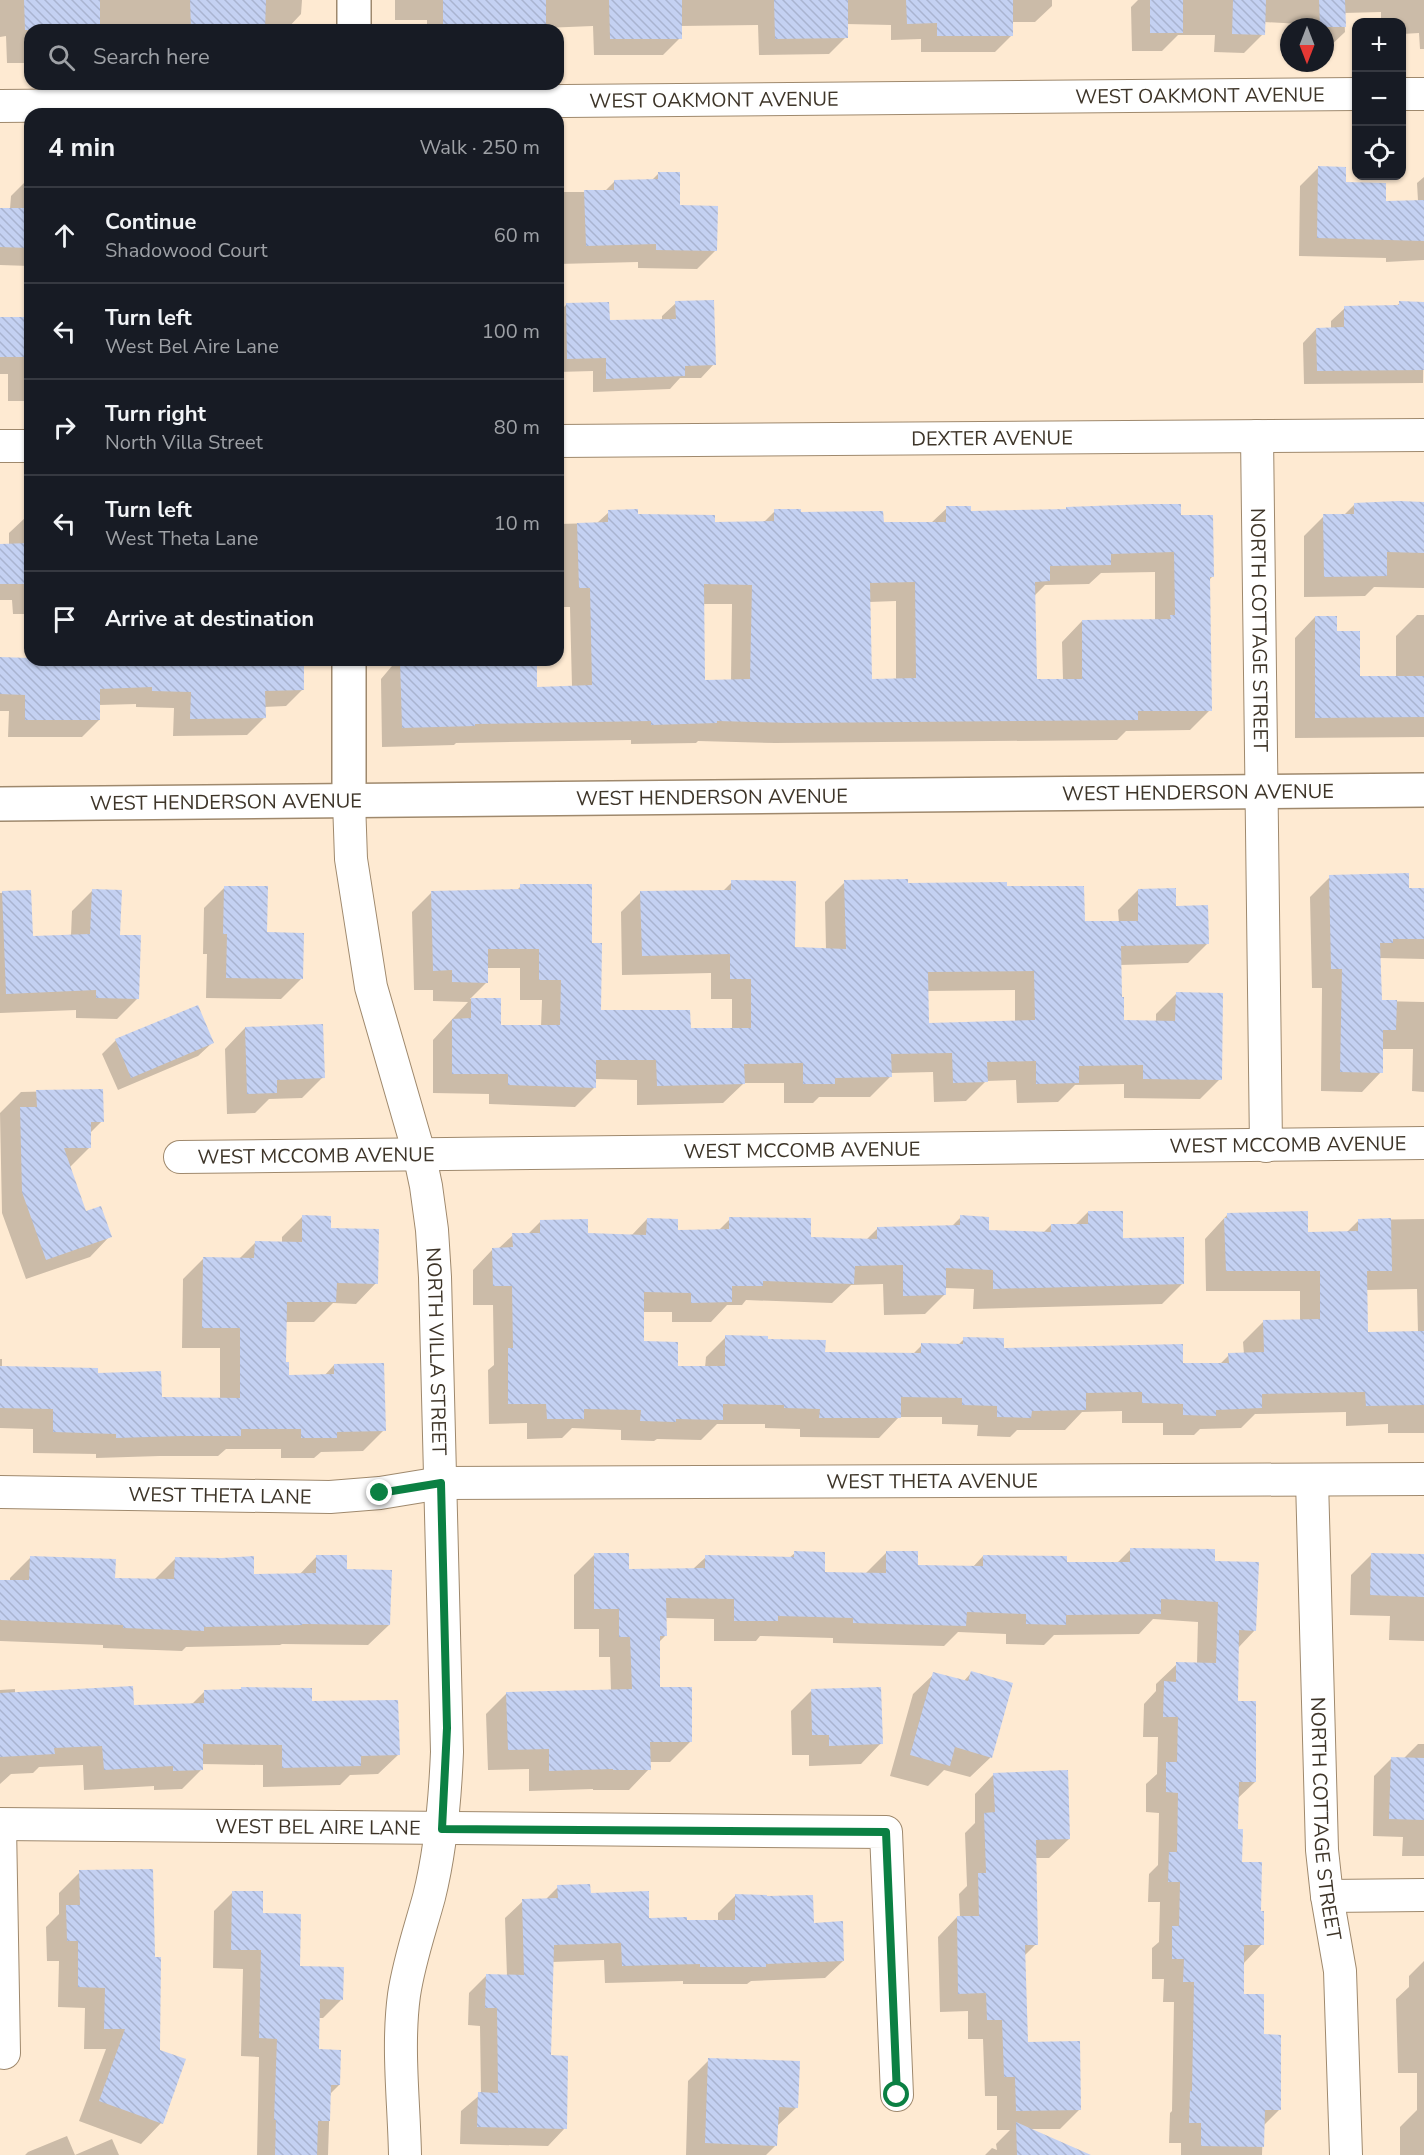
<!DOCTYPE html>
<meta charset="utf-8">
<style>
body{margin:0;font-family:"Nunito Sans",sans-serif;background:#20242c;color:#f1f3f6}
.controls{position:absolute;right:18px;top:18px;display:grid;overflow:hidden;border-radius:12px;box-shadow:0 2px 4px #0004}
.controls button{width:54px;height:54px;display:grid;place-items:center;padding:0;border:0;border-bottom:2px solid #363941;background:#171b24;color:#f1f3f6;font:30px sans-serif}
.compass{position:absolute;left:1280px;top:18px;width:54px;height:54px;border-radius:50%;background:#171b24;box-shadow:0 2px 4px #0004;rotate:180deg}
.stop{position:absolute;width:18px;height:18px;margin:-14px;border:4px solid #0b8043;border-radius:50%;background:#fff}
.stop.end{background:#0b8043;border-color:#fff;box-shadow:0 2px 6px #0008}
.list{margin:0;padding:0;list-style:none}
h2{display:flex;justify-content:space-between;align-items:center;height:78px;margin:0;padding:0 24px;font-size:26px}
h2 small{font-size:20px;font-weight:400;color:#9ea1a6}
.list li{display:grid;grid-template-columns:39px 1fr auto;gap:18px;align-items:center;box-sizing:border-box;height:96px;padding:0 24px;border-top:2px solid #363941}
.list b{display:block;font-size:22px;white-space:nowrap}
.list p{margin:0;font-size:20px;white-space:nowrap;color:#9ea1a6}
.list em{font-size:20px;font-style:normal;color:#9ea1a6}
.icon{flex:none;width:33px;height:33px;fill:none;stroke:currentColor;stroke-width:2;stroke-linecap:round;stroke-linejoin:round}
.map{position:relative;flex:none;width:1424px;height:2155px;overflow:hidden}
.search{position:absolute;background:#171b24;box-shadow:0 2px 4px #0004;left:24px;top:24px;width:540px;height:66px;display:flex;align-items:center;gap:15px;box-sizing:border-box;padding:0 21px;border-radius:18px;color:#9ea1a6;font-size:22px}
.panel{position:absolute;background:#171b24;box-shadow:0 2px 4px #0004;left:24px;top:108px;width:540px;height:558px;border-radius:18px}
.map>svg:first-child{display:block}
.shadow{fill:#0003;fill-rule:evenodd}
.building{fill:url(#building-back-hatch);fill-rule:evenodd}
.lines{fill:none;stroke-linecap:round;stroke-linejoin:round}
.minor-casing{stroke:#9f896d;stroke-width:34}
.tertiary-casing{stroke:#9f896d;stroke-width:36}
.secondary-casing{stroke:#9f896d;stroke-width:36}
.minor{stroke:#fff;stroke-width:32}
.tertiary{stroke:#fff;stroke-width:33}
.secondary{stroke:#fff;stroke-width:33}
.route{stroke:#0b8043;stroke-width:8}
.labels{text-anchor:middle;stroke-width:4.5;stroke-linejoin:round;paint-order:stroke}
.street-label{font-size:20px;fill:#3e3529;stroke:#fffaf4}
</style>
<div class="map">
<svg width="1424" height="2155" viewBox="0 0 1424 2155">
<defs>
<pattern id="building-back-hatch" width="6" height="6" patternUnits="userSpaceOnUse" patternTransform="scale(1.5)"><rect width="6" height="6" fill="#c4d1f2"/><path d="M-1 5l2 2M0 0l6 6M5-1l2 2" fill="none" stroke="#a9b4d0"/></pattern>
</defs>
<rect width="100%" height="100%" fill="#feead2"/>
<path class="shadow" d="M0,0H302L301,14L286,30H30V63H7L6,36L0,37Z
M395,0H1052V6L1035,22H1012V35L995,52H921V39L891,40V25L846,24V37L829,54L759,55L758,25L680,26V38L663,55H594L593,26L544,28L541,30H427V20H395Z
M1138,0H1424V49H1420L1419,33L1402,34V22H1381V12L1344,13L1345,32L1326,50L1325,27H1301V24L1264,22L1263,34L1244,53L1214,52L1215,35H1178L1162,51H1132L1131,7Z
M1318,168L1344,183L1384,202L1418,201L1417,183L1424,177V260L1386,262V258L1299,256L1300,186Z
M659,173L678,206L715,251L697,269L638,268V262L558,264V192H604L614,182L651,181Z
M29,178L30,266L0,265V209H10L11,196Z
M676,303L714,364L701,378H680L670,389L593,392V371L558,372V313L567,304L608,322L662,320V316Z
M1400,303L1424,304L1423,383L1304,384L1303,343L1316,329H1331V321L1345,308L1396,306Z
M0,319H30V401H8V374H0Z
M1355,504H1424V588L1374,587L1365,596L1304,597V536L1324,516L1344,515Z
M947,508L970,512L1180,517L1212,577L1208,581L1210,710L1190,730L1126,731L1117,740L775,743L698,741L696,743L631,744V740L456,743L454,745L382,747L381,679L397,660H535V688L572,687L570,607H558V524L597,523L609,512L714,523H763L775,511L882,524L931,523ZM1155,572V621H1082L1062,642L1063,680H1036L1034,596L1045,585L1089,584L1101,573ZM896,601V680H870L869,602ZM702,604H732L731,681H704Z
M26,517H30V614H13L12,600H0V545H9V533Z
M1417,615H1424V737L1295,738V638L1315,617L1336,633L1358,677H1396V636Z
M0,658L302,660L303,689L286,706L264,707V718L247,735L173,736L174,708L136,707V704L99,705V720L82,737H8L9,711H0Z
M1330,877L1407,889H1424V959L1379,958L1380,1001L1424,1002V1092L1412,1091L1413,1049H1382L1381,1072L1362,1092L1321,1091L1322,988H1312L1310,897Z
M732,882L793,949L826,950L825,902L845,882L1006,888L1083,923H1119L1118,910L1138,890L1175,907L1208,943L1188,963L1120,965L1123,1022H1156V1014L1176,994L1220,1079L1200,1099L1124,1098V1084L1075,1085L1058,1102L1017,1103L1016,1080L986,1081L966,1101L934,1102L933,1072L890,1073V1077L870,1097H819L813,1103H784V1083H744L723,1103L637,1105V1080L595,1079V1087L575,1107L489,1104V1094L433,1093V1040L468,1002L433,1001V990H414L412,912L432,892L516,891L521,886L590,944L600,1011L689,1030L732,1029V999H711V973L622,975L621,912L641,892L723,891ZM486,968H520V1000H542L541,1027H499V1000L470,999L487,982ZM1015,990V1022L928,1025L927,991Z
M225,887L266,934L301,979L281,999L206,998L207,954H203L204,908Z
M29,891L31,938L71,936L72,911L92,891L119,936L138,998L117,1019L76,1018V1010L0,1013V893Z
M245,1028L323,1077L302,1098L269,1099L255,1113L227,1114L225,1049Z
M116,1040L212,1043L198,1056L118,1090L102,1054Z
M101,1090L102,1121L89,1134L90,1147L69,1168L85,1213L110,1236L90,1257L26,1279L2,1213L0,1113L21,1092Z
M1088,1212L1121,1239L1182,1284L1162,1304L973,1309L974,1289L945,1288V1294L925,1314L884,1315L883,1284L851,1285L832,1303L746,1300L742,1305H727L711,1322H672V1312H643V1342L676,1368H705L706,1357L726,1337L767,1340L824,1353L913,1354L922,1345L957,1346L964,1339L1002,1349L1181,1364L1219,1365L1229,1355L1244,1354L1243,1342L1263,1322L1300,1321V1291H1206L1205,1239L1228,1214L1307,1233H1346L1359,1220L1424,1219V1433H1388V1424L1346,1426V1412L1255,1414L1241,1428L1200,1429L1194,1435H1163V1423H1122V1411L1082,1412L1065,1430H1017L1010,1437L977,1436L978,1425L942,1424V1417H899L879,1438L800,1437V1429L765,1428V1424H717L701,1440L657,1439L654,1441L621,1440V1430L572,1428L562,1438L527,1439V1423L489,1424L488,1370L494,1365L493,1305H473V1270L493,1249H498L513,1235L528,1234L540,1222L587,1235L631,1236L647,1219L677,1232L718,1231L730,1219L809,1238L866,1240L878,1228L951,1227L961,1217L987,1231L1043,1233L1051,1225H1075ZM1417,1289L1418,1333L1366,1334V1290Z
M303,1216L329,1229L376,1283L356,1304L333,1303L314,1322H285V1363L287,1376H324L334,1365L384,1430L363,1451L321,1452L314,1458H281V1449H226L218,1456H160L96,1458V1454L33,1453V1429L0,1428V1359H2V1368L97,1375L160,1398L220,1399V1348H182L183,1279L203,1259L238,1260L255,1243H282V1237Z
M1131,1549L1214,1562L1255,1630L1238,1648L1236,1702L1255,1782L1237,1799V1831L1240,1863L1259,1912L1262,1944L1243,1964L1242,1995L1262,2036L1279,2110L1263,2126L1262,2155H1181V2143H1169L1170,2113L1172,2111L1174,2002H1163L1164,1979H1152V1948L1159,1942L1160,1902H1148L1149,1874L1158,1865L1159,1813L1146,1812V1784L1157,1774L1158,1737H1143L1144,1704L1156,1691V1684L1177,1664H1197L1198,1622L1153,1619L1139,1634L1054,1635L1044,1645L1006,1644V1634L958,1632L944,1646L833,1643V1638L760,1636L756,1641H714V1619L665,1618V1636L658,1643V1689L691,1741L670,1762H649V1769L629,1790H593V1789L529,1791V1769L488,1770L486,1714L506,1694L611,1691L610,1657H599V1629H574V1575L594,1555L628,1570L693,1569L706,1557L789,1558L795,1553L823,1573H866L887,1552L917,1567L972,1568L983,1556L1066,1563H1117Z
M1372,1554L1424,1556V1641L1389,1640L1390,1616L1350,1615L1351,1575Z
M317,1556L345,1570L389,1625L368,1645L282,1644L280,1645L186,1647L182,1651L103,1648V1645L0,1641V1581H10V1578L31,1557L113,1579H155L176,1558L253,1575H299Z
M971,1673L991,1757L970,1777L944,1770L928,1786L890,1776L913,1694L934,1674L963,1682Z
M242,1688L310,1703L398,1755L378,1774L350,1775L340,1785L263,1787V1765L202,1764V1769L182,1789L154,1790V1786L84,1790L83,1765L39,1767L33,1773L11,1774L0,1784V1690L15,1689V1693L132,1706L191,1705L205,1691H239Z
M811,1691L881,1743L861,1764L809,1766V1755H792L791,1711Z
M1418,1744H1424V1856H1402L1403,1837L1373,1836L1374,1776L1392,1758L1403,1759Z
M994,1774L1069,1839L1049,1858H1035L1036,1944L1024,1956L1026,2044L1080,2109L1060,2129H1030L1086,2155H985L992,2148L997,2150L996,2144L1010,2130H997V2096H985L983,2039H968V2011L940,2012L938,1937L957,1917H960L959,1894L967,1886L965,1833L975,1823V1794Z
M80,1872L154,1958L161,2123L141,2144L79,2121L106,2049H84L85,2008L58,2007L59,1961H47L46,1927L59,1914V1893Z
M558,1887L589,1895L648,1920L718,1921V1913L735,1896L812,1924L843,1961L825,1978L751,1981L747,1984H683V1981L605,1983L604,1960L552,1962L549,2057L565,2128L548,2146L460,2144L461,2111L481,2094L480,2026L468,2025L469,1993L487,1975L507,1976L505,1918L523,1901L545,1900Z
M233,1892L262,1915L299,1968L342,1999L323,2018H318V2050L339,2085L330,2094L328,2155H257L259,2057L241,2056L243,1969L213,1968L214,1911Z
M1424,1961V2155H1400V2127L1417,2110V2073H1398L1396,1999L1409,1987V1976Z
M709,2060L797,2107L776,2127V2145L766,2155H686L688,2081Z
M67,2136L75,2155L112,2139L119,2155H25L28,2152Z"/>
<path class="building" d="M24,0H100V30H25Z
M190,0H266L265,30H191Z
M443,0H546V28H516V30H443Z
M609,0H682V39H610Z
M774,0H848V38L775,39Z
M906,0H1013V36H937V23L907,24Z
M1150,0H1183V33H1150Z
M1233,0H1266L1265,35L1232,34Z
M1319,0H1345L1346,27H1320Z
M1318,166L1346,167V182L1386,183V201L1424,200V241L1317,238Z
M658,172H680V205L718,206L717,251L656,250V244L586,246L584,190H614V180L658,179Z
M0,208H30V248L0,247Z
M714,300L716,365L685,366V376L606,379V358L567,359L566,303L609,302L610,320L676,319L675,301Z
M1399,301L1424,302V370L1317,371L1316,328L1344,327V306L1399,305Z
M0,317H30V357H0Z
M1399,501L1424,502V553L1387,552V576L1324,577L1323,514H1354V503Z
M1150,504H1181V515H1213L1214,577H1210L1212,711H1138V720L796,723L717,721V723L651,725V721L475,724V726L402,728L400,660H537V687L592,685L590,588H579L577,523L608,522V510L638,509V514L715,515V522L774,521V509H801V512L883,511L884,522H946V506H971V511L1066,509V507ZM1174,552L1175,615H1170L1171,619L1082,620V679H1037L1035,582L1050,581V566L1111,565V554ZM915,582L916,678L872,679L870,583ZM704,584L752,585L750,679L705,680Z
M30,543V584H0V544Z
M1315,616H1337V631H1360V676H1424V717L1315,718Z
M0,657L30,658V660H304V690L265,691L266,718L190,719L191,692L152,691V687L100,689V720H25V695L0,694Z
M1409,873V888H1424V939H1393V943H1380L1382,1000H1397L1396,1030H1383V1073L1340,1072L1342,969H1331L1329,875Z
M908,879V883L1007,882V886H1084L1085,921H1138V889L1176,888V906L1208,905L1209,944L1121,946L1122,997H1124V1020L1175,1021L1176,992L1223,993L1222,1080L1143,1079V1065L1079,1066V1083L1036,1084V1061L987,1062L988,1082L953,1083L952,1053L891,1054L892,1077L835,1078V1084H803V1063L744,1064L745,1084L657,1086L656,1060H596V1088L508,1085V1074H452V1019L471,1018V998H501V1025H560L561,980H539V949H488V983L452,982V970L433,971L431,891L520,889V884H592V943H602L601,1010H690L691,1028H751V979H730V954L642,956L640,891L731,890V880L796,881L795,947L846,949L844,880ZM1034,971L1035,1020L929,1023L928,972Z
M224,886H268L267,932L304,933L303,979L226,978L227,934H223Z
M92,889L122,890L120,935H141L139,999L96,998V990L6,994L2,891L31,890L33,936L90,934Z
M198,1005L214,1043L131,1078L115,1039Z
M323,1024L325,1078L277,1080V1093L247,1094L245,1027Z
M103,1089L104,1122H91V1148H64L86,1211L101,1206L112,1237L46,1260L22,1192L20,1107H37L36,1090Z
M1088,1211H1123V1238L1184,1237V1284L993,1289V1270L946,1268V1295L903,1296V1265L855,1266L854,1284L763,1281V1286H732V1302L691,1303V1293L644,1292V1341L678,1342V1366H725V1335L768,1336V1339L826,1340L825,1352L921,1353V1343L963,1344V1337L1004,1338V1348L1183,1344V1363H1229L1228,1353L1264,1352L1263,1320L1320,1319V1271H1226L1224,1218H1227V1213L1308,1211V1232L1358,1231V1219L1391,1218L1392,1271H1367L1368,1332L1424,1331V1405L1366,1406L1365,1392L1262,1394V1408L1216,1410V1416L1183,1415V1404L1142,1403V1392L1086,1393V1410L1032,1411L1031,1418L997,1417V1406L962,1405V1398L901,1397V1418H819L820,1409L784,1408V1405L723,1404V1420L676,1419V1422L640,1421L641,1410L584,1409V1419H547L546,1404H508V1348H513L512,1286H493L492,1248L513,1247L512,1233H540V1220L588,1219V1233L646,1235L647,1218L678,1219V1230L729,1229V1217L811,1218V1237L877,1239V1227L960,1225V1215L989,1217V1230L1051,1232V1224H1088Z
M302,1215L331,1216V1228L379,1229L378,1284L337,1283L336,1302H287L286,1362H289V1375L334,1374V1364L384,1363L386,1431L337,1432V1438H301V1429H241V1436H181L116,1438V1434L53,1432V1409L0,1408V1366L98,1368V1373L161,1371L162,1397L240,1398V1328H202L203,1257L254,1258L255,1241L302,1242Z
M1130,1548L1215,1549V1561L1259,1562L1256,1631L1239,1630L1238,1701H1256V1782H1239L1238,1829H1243L1242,1862H1262L1261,1911H1264V1945H1244V1994H1264V2034L1281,2035V2110H1265L1264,2147L1201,2146V2123H1189L1190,2091H1192L1194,1982H1183L1184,1959H1172V1926H1179L1180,1882H1168L1169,1852H1177L1178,1793L1166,1792V1762H1177L1178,1717H1163L1164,1681L1176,1682V1662L1216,1663L1218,1602L1161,1599V1614L1066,1615V1625L1026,1624V1614L967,1612L966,1626L853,1623V1618L778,1616V1621H734V1599L666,1598L667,1636H660V1687H692V1742H650L651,1770H613V1769L549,1771V1749L508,1750L506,1692L632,1689L630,1637H619V1609H594V1553H629V1569L705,1568V1555L794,1557V1551L825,1552V1572L886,1573V1551H918V1565L983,1566V1555L1067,1556V1562H1130Z
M1371,1553L1424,1554V1597L1370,1595Z
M316,1555H347V1569L392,1570L390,1625L302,1624V1625L204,1627V1631L123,1628V1625L0,1620V1580H29L30,1556L116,1559L115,1578L174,1579L175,1557L222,1558L254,1556V1574L316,1573Z
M971,1671L1013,1683L992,1758L955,1747L950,1766L910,1755L933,1672L968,1681Z
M133,1686L134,1705L204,1703V1690L241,1689V1687L312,1688V1701L398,1700L400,1755L361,1756V1766L282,1768V1745L203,1744V1770L173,1771V1766L104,1770L102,1746L54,1748L55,1754L0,1757V1693Z
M881,1687L883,1744L829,1746V1735H812L811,1689Z
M1391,1757L1424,1758V1820L1389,1819Z
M1068,1770L1070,1839L1036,1840L1038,1945H1025L1028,2042L1080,2041L1081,2110L1016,2111L1015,2077H1004L1002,2020H987L986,1993L958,1994L957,1916H979L978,1873H986L984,1813L995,1812L993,1773Z
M153,1869L155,1957H161L160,2050L186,2059L163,2124L99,2101L125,2029H104L105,1988L78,1987V1941H67L66,1905H80L79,1870Z
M590,1884L591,1893L649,1891V1918L687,1917V1920H735V1894L767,1895V1896L813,1895L814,1923L843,1921L844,1961L766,1964V1967H700V1964L622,1966L621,1943L554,1945L551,2055L568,2056L567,2129L477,2127L478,2092L498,2093L497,2008H485L486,1974L524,1975L522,1899L558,1898L557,1885Z
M232,1891H263V1913L301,1914L300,1966L344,1967L343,2000L320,1999L319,2049L341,2050L340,2085H331L330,2121H318L317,2155H275L276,2120H274L277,2039L259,2038L261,1950H231Z
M708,2058L800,2061L798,2108L779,2107L777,2146L705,2143Z
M1016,2122L1091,2155H1017Z"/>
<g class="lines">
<g class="minor-casing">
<g id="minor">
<path d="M1402,94H1424"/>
<path id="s1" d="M0,106L1356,94"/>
<path id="s2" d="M1257,436L1266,1146"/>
<path id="s3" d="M558,441L1424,435"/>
<path d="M0,446H30"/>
<path id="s4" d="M349,801L351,859L371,987L419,1153L426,1186L432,1230L435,1277L447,1752C445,1801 441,1849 429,1897C420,1930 409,1961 404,1995C397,2047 404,2102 405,2155"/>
<path id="s5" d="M180,1157L1424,1143"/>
<path id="s6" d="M1312,1480L1322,1850L1327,1896L1340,1971L1346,2155"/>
<path id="s7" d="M0,1492L330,1497L380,1493L441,1483L1424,1479"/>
<path id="s8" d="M0,1824L886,1832L897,2095"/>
<path d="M0,1825L4,2053"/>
<path d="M1327,1896L1424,1895"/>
</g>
</g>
<g class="tertiary-casing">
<path id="tertiary" d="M354,0V30
M354,114V84
M349,801V660"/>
</g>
<g class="secondary-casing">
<g id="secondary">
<path id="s9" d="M0,804L1424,790"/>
</g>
</g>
<use href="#minor" class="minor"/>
<use href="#tertiary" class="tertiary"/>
<use href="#secondary" class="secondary"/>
</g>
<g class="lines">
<path class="route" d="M380,1493L441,1483L447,1728L442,1829L886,1832L897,2095"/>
</g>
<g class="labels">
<g class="street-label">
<text dy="7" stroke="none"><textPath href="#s1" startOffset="1200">WEST OAKMONT AVENUE</textPath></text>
<text dy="7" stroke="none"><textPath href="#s1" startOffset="714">WEST OAKMONT AVENUE</textPath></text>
<text dy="7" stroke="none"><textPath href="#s3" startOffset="434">DEXTER AVENUE</textPath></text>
<text dy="7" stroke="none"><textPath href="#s2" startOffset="194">NORTH COTTAGE STREET</textPath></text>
<text dy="7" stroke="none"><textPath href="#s9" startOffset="1198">WEST HENDERSON AVENUE</textPath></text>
<text dy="7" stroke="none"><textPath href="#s9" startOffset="712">WEST HENDERSON AVENUE</textPath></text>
<text dy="7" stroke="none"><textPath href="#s9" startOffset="226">WEST HENDERSON AVENUE</textPath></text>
<text dy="7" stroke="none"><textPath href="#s5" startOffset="1108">WEST MCCOMB AVENUE</textPath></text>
<text dy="7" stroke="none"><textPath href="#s5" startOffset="622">WEST MCCOMB AVENUE</textPath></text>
<text dy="7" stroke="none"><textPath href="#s5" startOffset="136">WEST MCCOMB AVENUE</textPath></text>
<text dy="7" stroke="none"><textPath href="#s4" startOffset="560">NORTH VILLA STREET</textPath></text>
<text dy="7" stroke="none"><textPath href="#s7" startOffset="933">WEST THETA AVENUE</textPath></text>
<text dy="7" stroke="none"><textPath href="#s7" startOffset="220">WEST THETA LANE</textPath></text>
<text dy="7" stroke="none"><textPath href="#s6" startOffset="339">NORTH COTTAGE STREET</textPath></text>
<text dy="7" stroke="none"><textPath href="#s8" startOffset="318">WEST BEL AIRE LANE</textPath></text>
</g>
</g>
</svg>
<div class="controls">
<button>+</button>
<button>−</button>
<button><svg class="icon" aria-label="locate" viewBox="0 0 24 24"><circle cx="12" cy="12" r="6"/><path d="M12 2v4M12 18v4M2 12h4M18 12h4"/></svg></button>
</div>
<svg class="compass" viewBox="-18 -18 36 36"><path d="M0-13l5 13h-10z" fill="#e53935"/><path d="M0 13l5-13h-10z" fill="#9ea1a6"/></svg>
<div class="stop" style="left:897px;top:2095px"></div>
<div class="stop end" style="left:380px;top:1493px"></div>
<div class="search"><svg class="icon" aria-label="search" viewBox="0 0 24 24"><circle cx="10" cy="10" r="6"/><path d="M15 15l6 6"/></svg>Search here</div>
<section class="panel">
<h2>4 min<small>Walk · 250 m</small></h2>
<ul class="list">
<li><svg class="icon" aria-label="ahead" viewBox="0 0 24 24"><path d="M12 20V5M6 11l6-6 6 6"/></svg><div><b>Continue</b><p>Shadowood Court</p></div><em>60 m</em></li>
<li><svg class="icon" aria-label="left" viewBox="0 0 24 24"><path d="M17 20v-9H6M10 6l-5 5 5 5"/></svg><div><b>Turn left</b><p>West Bel Aire Lane</p></div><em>100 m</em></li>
<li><svg class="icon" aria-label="right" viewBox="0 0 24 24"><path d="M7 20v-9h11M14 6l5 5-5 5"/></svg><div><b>Turn right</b><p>North Villa Street</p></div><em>80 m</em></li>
<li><svg class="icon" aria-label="left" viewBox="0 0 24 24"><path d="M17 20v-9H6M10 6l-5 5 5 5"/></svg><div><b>Turn left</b><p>West Theta Lane</p></div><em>10 m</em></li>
<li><svg class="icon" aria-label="arrive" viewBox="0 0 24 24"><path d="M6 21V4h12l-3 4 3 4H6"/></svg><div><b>Arrive at destination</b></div></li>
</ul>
</section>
</div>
